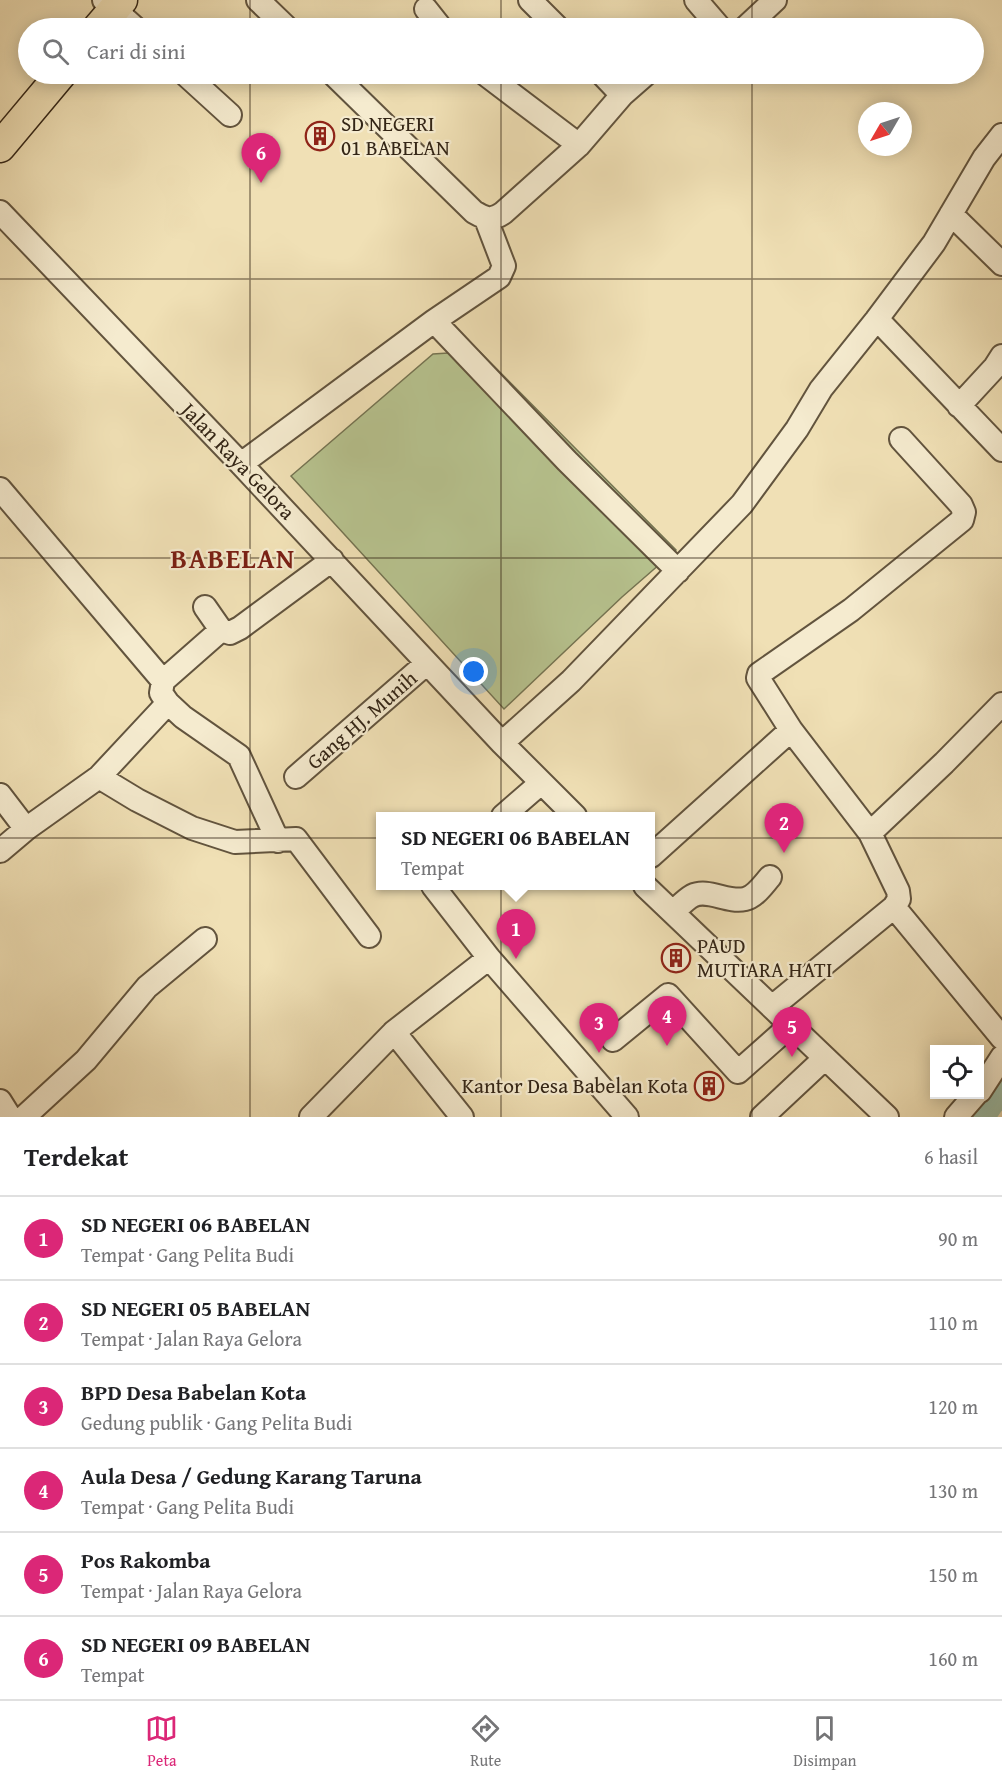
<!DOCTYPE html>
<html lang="id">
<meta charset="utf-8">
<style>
body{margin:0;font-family:"Gentium Book Plus",serif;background:#f2f2f2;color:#202124}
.controls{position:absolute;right:18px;bottom:18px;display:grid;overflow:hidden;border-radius:0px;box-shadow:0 3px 15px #0003}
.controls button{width:54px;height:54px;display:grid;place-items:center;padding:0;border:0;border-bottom:2px solid #e0e0e0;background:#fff;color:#202124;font:30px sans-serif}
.compass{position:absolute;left:858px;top:102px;width:54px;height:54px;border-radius:50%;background:#fff;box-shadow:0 3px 15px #0003;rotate:231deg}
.you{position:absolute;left:474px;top:672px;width:21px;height:21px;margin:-15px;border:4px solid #fff;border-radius:50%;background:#1a73e8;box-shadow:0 0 0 9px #1a73e833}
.badge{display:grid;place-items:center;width:39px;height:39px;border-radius:50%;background:#db2777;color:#fff;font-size:20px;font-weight:700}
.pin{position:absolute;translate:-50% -50px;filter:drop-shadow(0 2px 3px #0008)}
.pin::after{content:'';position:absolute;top:32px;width:21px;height:18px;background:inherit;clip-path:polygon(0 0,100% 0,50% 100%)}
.popup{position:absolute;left:376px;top:812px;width:279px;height:78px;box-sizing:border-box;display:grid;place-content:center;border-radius:0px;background:#fff;filter:drop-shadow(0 2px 4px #0005);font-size:20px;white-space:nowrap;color:#757577}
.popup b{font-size:22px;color:#202124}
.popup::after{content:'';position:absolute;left:50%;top:100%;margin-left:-12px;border:12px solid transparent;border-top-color:#fff}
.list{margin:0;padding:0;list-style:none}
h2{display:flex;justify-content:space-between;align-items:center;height:78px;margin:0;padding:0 24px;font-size:26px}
h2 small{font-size:20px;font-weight:400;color:#757577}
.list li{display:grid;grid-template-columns:39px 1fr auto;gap:18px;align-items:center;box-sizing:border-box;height:84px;padding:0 24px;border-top:2px solid #e0e0e0}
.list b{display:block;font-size:22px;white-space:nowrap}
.list p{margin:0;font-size:20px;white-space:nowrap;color:#757577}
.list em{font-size:20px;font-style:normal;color:#757577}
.icon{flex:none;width:33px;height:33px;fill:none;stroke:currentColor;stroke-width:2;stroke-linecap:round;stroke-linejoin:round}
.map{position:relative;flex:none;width:1002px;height:1117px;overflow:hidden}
.search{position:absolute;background:#fff;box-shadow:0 3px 15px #0003;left:18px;right:18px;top:18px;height:66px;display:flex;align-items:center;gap:15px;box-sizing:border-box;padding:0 21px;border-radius:33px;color:#757577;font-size:22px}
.sheet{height:582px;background:#fff}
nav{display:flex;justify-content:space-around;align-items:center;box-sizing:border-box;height:84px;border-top:2px solid #e0e0e0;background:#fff;font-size:16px;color:#757577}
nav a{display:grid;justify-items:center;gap:3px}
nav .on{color:#db2777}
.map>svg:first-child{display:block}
.green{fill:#b7c38f;stroke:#757452;stroke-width:1.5}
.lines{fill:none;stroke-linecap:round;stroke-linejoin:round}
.river{stroke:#9bbea8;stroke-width:39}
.minor-casing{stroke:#62543e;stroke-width:26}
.major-casing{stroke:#332516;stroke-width:33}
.minor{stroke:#f5ebcf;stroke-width:22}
.major{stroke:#f0e0b5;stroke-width:30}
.grid{fill:none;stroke:#332516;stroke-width:1.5;stroke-opacity:0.55}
.labels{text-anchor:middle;stroke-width:4.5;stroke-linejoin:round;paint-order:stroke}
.poi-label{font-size:21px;fill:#332516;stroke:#f5ebcf;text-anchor:start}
.street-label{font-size:21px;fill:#332516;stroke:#f5ebcf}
.district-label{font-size:27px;font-weight:bold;letter-spacing:1.5px;fill:#7a1f14;stroke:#f5ebcf}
</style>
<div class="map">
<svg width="1002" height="1117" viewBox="0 0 1002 1117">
<rect width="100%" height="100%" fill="#f0e0b5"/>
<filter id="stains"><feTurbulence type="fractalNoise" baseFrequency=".00333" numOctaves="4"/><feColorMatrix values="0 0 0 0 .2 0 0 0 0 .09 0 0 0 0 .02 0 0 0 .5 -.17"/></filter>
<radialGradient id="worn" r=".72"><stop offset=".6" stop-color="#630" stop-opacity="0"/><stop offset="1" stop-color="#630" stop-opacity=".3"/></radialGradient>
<path class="green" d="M479,351L676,550L622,597L504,709L291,476L433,354Z"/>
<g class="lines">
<path class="river" d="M974,1117L1002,1075"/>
<g class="minor-casing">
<path id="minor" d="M104,0L135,28
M258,0L287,28
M530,0L558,28
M696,0L720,28
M426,9L441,28
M745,28L775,0
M185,74L230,115
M333,74L474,212C486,219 491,221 503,213L579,145L622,95L646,74
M485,74L579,145
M602,74L622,95
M0,212L241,464L502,743L575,816
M951,214L1002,264
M877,319L1002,450
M434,321L567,461L678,571
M959,406L995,367L1002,356
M241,464L434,321L499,277L504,266L486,219
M0,489L163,681
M205,607L221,630L230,633L240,628L332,560
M221,630L163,681L161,693L168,703L183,717L239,756L278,841
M502,743L571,681L742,504L797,429L821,389L877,319L934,243L984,158L1002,135
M99,777L168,703
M296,777L427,663
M0,795L26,829
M503,816L541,783
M870,833L791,730L758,678L759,674L851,610L962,520L964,512L961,505L901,439
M0,851L26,829L99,777L137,800L192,828L235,842L296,839L369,936
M651,856L791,730
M433,886L489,958L627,1117
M645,886L887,1117
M894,907L1002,1038
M673,912C679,907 685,900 692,896C708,888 727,903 745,899C755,897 763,885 770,877
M772,1007L894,907L899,899L898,891L870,833L944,763L1002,704
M394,1032L462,1117
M613,1040L668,995L738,1072L791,1025
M980,1091L1002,1057
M0,1101L10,1117
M24,1117L86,1060L147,987L205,939
M311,1117L394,1032L489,958
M762,1117L824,1059
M956,1117L976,1094"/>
</g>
<g class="major-casing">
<path id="major" d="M98,28L122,0
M0,147L61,74"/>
</g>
<use href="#minor" class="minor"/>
<use href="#major" class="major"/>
</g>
<path class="grid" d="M250,0V28M501,0V28M752,0V28M250,74V1117M501,74V1117M752,74V1117M0,279H1002M0,558H1002M0,838H1002"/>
<defs>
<g id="building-ring" transform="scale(1.5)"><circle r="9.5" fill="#f5ebcf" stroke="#8f2418" stroke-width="1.5"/><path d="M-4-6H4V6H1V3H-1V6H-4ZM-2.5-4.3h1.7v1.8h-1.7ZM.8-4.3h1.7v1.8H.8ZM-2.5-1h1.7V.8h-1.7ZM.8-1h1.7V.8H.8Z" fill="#8f2418"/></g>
</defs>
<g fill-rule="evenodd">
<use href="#building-ring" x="320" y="136"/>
<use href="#building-ring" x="676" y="958"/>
<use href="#building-ring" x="709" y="1086"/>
</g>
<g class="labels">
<g class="poi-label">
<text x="341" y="131">SD NEGERI<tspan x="341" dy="24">01 BABELAN</tspan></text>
<text x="697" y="953">PAUD<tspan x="697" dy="24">MUTIARA HATI</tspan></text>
<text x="688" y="1093" text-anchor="end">Kantor Desa Babelan Kota</text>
</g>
<g class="street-label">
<text transform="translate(238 461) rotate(46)" y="7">Jalan Raya Gelora</text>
<text transform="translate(362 720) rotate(-41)" y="7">Gang HJ. Munih</text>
</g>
<g class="district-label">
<text x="233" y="568">BABELAN</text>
</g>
</g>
<rect width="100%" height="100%" filter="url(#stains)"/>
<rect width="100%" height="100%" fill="url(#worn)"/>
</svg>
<div class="controls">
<button><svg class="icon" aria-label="locate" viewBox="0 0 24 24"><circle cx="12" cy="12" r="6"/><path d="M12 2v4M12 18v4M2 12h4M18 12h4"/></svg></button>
</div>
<svg class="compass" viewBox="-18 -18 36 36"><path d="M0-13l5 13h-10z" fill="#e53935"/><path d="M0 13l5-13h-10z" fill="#757577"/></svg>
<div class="you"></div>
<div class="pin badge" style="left:516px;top:959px">1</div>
<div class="popup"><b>SD NEGERI 06 BABELAN</b>Tempat</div>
<div class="pin badge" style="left:784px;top:853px">2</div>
<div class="pin badge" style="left:599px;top:1053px">3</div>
<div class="pin badge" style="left:667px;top:1046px">4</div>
<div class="pin badge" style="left:792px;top:1057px">5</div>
<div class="pin badge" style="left:261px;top:183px">6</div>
<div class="search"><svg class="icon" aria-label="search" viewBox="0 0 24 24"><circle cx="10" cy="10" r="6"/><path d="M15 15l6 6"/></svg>Cari di sini</div>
</div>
<section class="sheet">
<h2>Terdekat<small>6 hasil</small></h2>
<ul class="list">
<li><span class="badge">1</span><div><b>SD NEGERI 06 BABELAN</b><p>Tempat · Gang Pelita Budi</p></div><em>90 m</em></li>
<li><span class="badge">2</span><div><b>SD NEGERI 05 BABELAN</b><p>Tempat · Jalan Raya Gelora</p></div><em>110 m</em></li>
<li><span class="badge">3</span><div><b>BPD Desa Babelan Kota</b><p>Gedung publik · Gang Pelita Budi</p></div><em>120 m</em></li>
<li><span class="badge">4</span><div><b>Aula Desa / Gedung Karang Taruna</b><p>Tempat · Gang Pelita Budi</p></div><em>130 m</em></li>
<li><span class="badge">5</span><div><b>Pos Rakomba</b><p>Tempat · Jalan Raya Gelora</p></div><em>150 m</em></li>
<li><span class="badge">6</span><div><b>SD NEGERI 09 BABELAN</b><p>Tempat</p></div><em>160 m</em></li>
</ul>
</section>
<nav>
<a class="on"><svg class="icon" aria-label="map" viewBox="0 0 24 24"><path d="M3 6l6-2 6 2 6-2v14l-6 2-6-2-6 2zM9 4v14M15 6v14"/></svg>Peta</a>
<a><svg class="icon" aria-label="directions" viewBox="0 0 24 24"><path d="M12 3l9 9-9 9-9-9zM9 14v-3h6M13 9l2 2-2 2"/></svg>Rute</a>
<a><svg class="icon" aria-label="saved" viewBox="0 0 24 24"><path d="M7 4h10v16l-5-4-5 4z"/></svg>Disimpan</a>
</nav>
